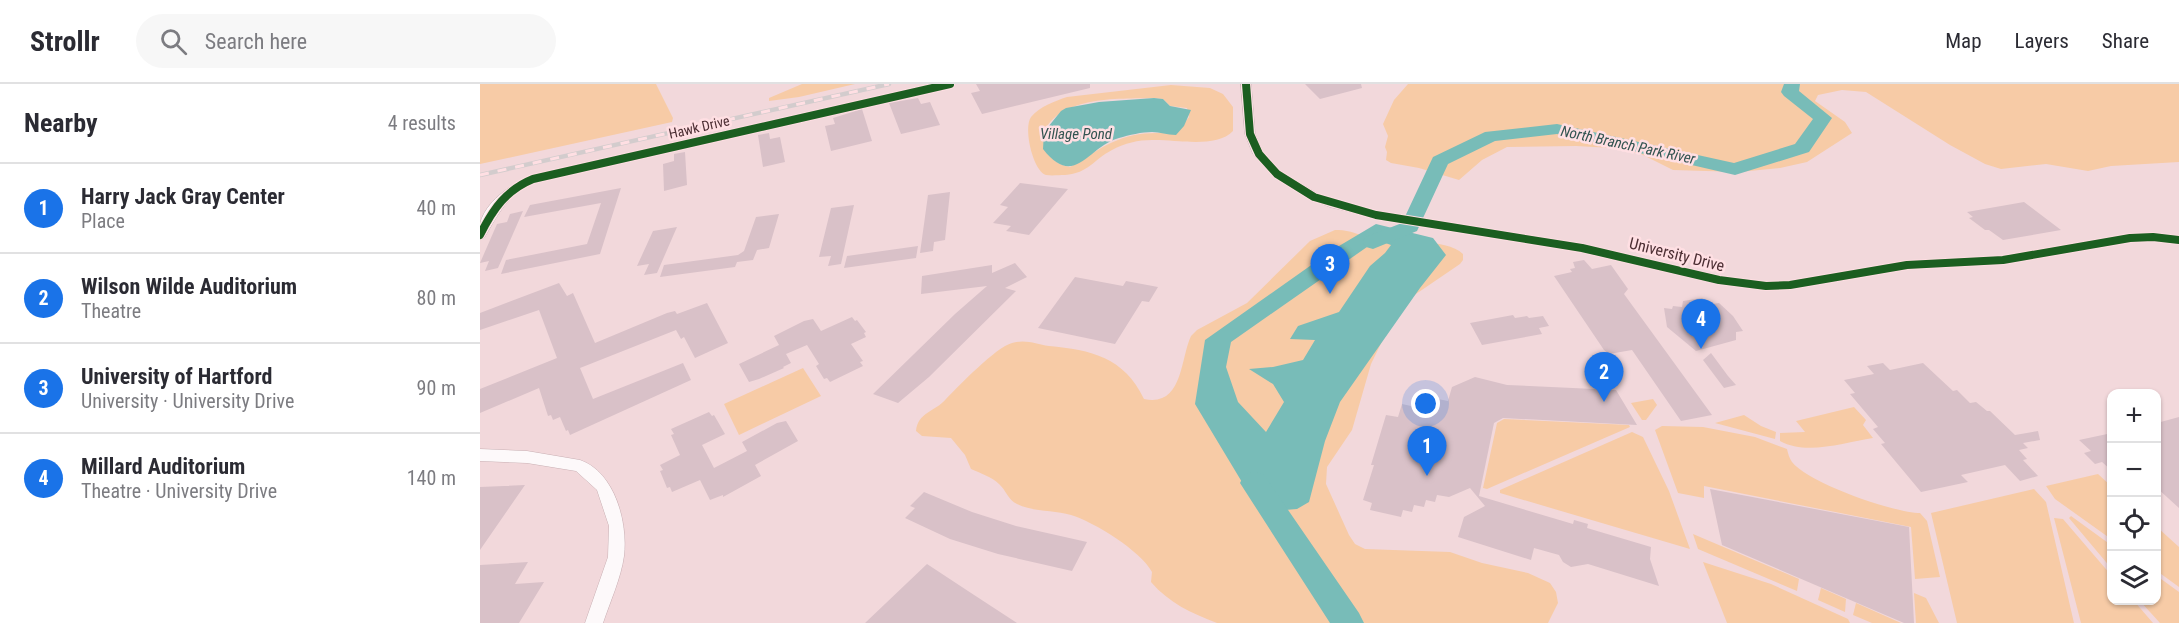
<!DOCTYPE html>
<meta charset="utf-8">
<style>
body{margin:0;font-family:"Roboto Condensed",sans-serif;background:#f7f7f7;color:#2b2b33}
.controls{position:absolute;right:18px;bottom:18px;display:grid;overflow:hidden;border-radius:12px;box-shadow:0 2px 4px #0004}
.controls button{width:54px;height:54px;display:grid;place-items:center;padding:0;border:0;border-bottom:2px solid #e1e1e2;background:#fff;color:#2b2b33;font:30px sans-serif}
.you{position:absolute;left:946px;top:320px;width:21px;height:21px;margin:-15px;border:4px solid #fff;border-radius:50%;background:#1a73e8;box-shadow:0 0 0 9px #1a73e833}
.badge{display:grid;place-items:center;width:39px;height:39px;border-radius:50%;background:#1a73e8;color:#fff;font-size:20px;font-weight:700}
.pin{position:absolute;translate:-50% -50px;filter:drop-shadow(0 2px 3px #0008)}
.pin::after{content:'';position:absolute;top:32px;width:21px;height:18px;background:inherit;clip-path:polygon(0 0,100% 0,50% 100%)}
.list{margin:0;padding:0;list-style:none}
h2{display:flex;justify-content:space-between;align-items:center;height:78px;margin:0;padding:0 24px;font-size:26px}
h2 small{font-size:20px;font-weight:400;color:#7c7c81}
.list li{display:grid;grid-template-columns:39px 1fr auto;gap:18px;align-items:center;box-sizing:border-box;height:90px;padding:0 24px;border-top:2px solid #e1e1e2}
.list b{display:block;font-size:22px;white-space:nowrap}
.list p{margin:0;font-size:20px;white-space:nowrap;color:#7c7c81}
.list em{font-size:20px;font-style:normal;color:#7c7c81}
.icon{flex:none;width:33px;height:33px;fill:none;stroke:currentColor;stroke-width:2;stroke-linecap:round;stroke-linejoin:round}
.map{position:relative;flex:none;width:1699px;height:539px;overflow:hidden}
header{display:flex;align-items:center;gap:36px;box-sizing:border-box;height:84px;padding:0 30px;background:#fff;border-bottom:2px solid #e1e1e2}
header strong{font-size:28px}
nav{display:flex;gap:33px;margin-inline-start:auto;font-size:21px}
.search{width:420px;height:54px;background:#f7f7f7;display:flex;align-items:center;gap:15px;box-sizing:border-box;padding:0 21px;border-radius:33px;color:#7c7c81;font-size:22px}
main{display:flex}
aside{flex:1;background:#fff}
.map>svg:first-child{display:block}
.green{fill:#f7cba6;fill-rule:evenodd}
.water{fill:#78bcb8;fill-rule:evenodd}
.lines{fill:none;stroke-linecap:round;stroke-linejoin:round}
.river{fill:#78bcb8;fill-rule:evenodd}
.building{fill:#d9c1c8}
.minor-casing{stroke:#c9b0b4;stroke-width:1}
.minor{fill:#fdf9fa;fill-rule:evenodd}
.rail-casing{stroke:#d3cccd;stroke-width:4.5}
.rail{stroke:#ffdfe3;stroke-width:3;stroke-dasharray:9;stroke-linecap:butt}
.cycleway-casing{stroke:#ffdfe3;stroke-width:10}
.cycleway{stroke:#1b5e20;stroke-width:8}
.labels{text-anchor:middle;stroke-width:5;stroke-linejoin:round;paint-order:stroke}
.far-street-label{font-size:14px;fill:#4c2e33;stroke:#ffdfe3}
.far-water-label{font-size:15px;font-style:italic;fill:#325350;stroke:#ffdfe3}
.street-label{font-size:16px;fill:#4c2e33;stroke:#ffdfe3}
</style>
<header>
<strong>Strollr</strong>
<div class="search"><svg class="icon" aria-label="search" viewBox="0 0 24 24"><circle cx="10" cy="10" r="6"/><path d="M15 15l6 6"/></svg>Search here</div>
<nav><a>Map</a><a>Layers</a><a>Share</a></nav>
</header>
<main>
<aside>
<h2>Nearby<small>4 results</small></h2>
<ul class="list">
<li><span class="badge">1</span><div><b>Harry Jack Gray Center</b><p>Place</p></div><em>40 m</em></li>
<li><span class="badge">2</span><div><b>Wilson Wilde Auditorium</b><p>Theatre</p></div><em>80 m</em></li>
<li><span class="badge">3</span><div><b>University of Hartford</b><p>University · University Drive</p></div><em>90 m</em></li>
<li><span class="badge">4</span><div><b>Millard Auditorium</b><p>Theatre · University Drive</p></div><em>140 m</em></li>
</ul>
</aside>
<div class="map">
<svg width="1699" height="539" viewBox="0 0 1699 539">
<rect width="100%" height="100%" fill="#f2d8db"/>
<path class="green" d="M0,0H176L193,34L192,38L0,80Z
M322,0H375L319,13L289,17V14Z
M928,0H1699V78L1631,82L1608,87L1566,80L1521,85L1505,80L1470,61L1386,8L1362,6L1338,11L1335,17L1365,38L1372,49L1327,78L1300,84L1259,88L1193,86L1161,70L1132,64L1096,62L1027,63L1002,76L979,96L939,84L911,79L906,76L907,68L905,63L908,52L903,40L914,16Z
M691,1L730,4L743,10L753,23V47C736,65 694,55 672,56C658,56 645,59 632,66C613,76 609,89 585,91C579,91 572,92 566,91C553,87 543,44 551,33C559,23 575,17 587,13ZM674,14L683,15L690,22L707,24L709,33L696,50C647,45 630,58 590,83C572,80 569,70 562,54C574,11 638,15 674,14Z
M855,146C869,145 878,151 891,154C916,160 966,153 983,170V176L980,180L933,212L911,239L891,280L872,346L847,383L846,400L869,451L875,460L885,465L970,468L1002,479L1048,489L1070,499L1076,508L1078,519L1068,539H737C711,529 689,519 671,498L672,488C661,467 614,438 591,431C574,426 553,428 537,420C528,416 526,406 519,400C512,393 500,389 491,385L485,371L471,354L442,352L436,347C438,328 455,328 466,315C479,302 516,263 532,259C546,255 556,260 569,262C611,266 644,273 664,315C703,323 700,276 711,252L717,246L767,219L830,157Z
M323,284L341,312L259,351L244,320Z
M1173,315L1177,321L1166,336H1162L1151,319Z
M1374,323L1386,336L1383,341L1393,354C1365,358 1327,372 1300,357V349L1325,348L1316,337Z
M1264,331L1281,342L1296,348L1295,355L1235,339Z
M1024,335L1149,341L1150,343L1007,405L1003,404L1017,339Z
M1182,342L1223,343L1275,353L1307,365C1308,369 1309,374 1312,378C1328,399 1414,429 1440,429L1447,437L1460,493L1435,495L1431,443L1224,402V414L1198,409L1175,346Z
M1152,348L1163,353L1189,407L1210,465L1020,409V406Z
M1618,390L1631,402V455L1575,415L1566,402Z
M1554,405L1566,418L1594,539H1477L1451,429Z
M1591,432L1631,461V484L1589,434Z
M1574,434L1583,435L1631,491L1632,516L1654,517L1673,539H1601Z
M1677,443L1699,463V503L1677,487Z
M1213,450L1319,495L1317,507L1218,465Z
M1223,478L1291,500L1368,535L1370,539H1247Z
M1677,492L1699,508V539H1680L1660,517L1676,516Z
M1341,504L1366,515L1365,528L1338,516Z
M1434,509L1446,514L1459,539H1436Z
M1376,519L1421,539H1392L1373,531Z"/>
<path class="water" d="M674,14L683,15L690,22L711,26L704,42L696,51C687,51 680,48 672,48C662,48 649,51 639,54C608,62 595,106 563,65L564,48L581,27L586,24L619,18Z
M896,140L953,154L966,171L940,204L860,318L845,357L829,418L817,425L780,428L715,320L725,256L854,165ZM897,156L911,161L905,169L890,182L859,228L818,242L810,255L835,256L823,276L793,283L769,285L793,300L804,318L786,348L758,318L746,283L751,258Z"/>
<g class="lines">
<path class="river" d="M1304,0H1320L1319,7L1352,34L1329,68L1255,91L1077,50L1015,57L968,80L937,147L893,165L886,163L882,158L886,153L922,139L953,73L1005,48L1077,40L1254,79L1315,60L1333,35L1304,12L1301,8Z
M774,388L784,391L879,529L884,539H850L760,399L764,391Z"/>
</g>
<path class="building" d="M496,0H610V4L502,30L491,9L500,7Z
M825,0H881L882,4L840,15Z
M438,14L441,20L450,18L460,41L421,50L409,19Z
M382,25L392,57L351,67L345,42L355,40L353,34Z
M289,49L290,55L300,53L305,78L283,83L278,51Z
M205,68L207,101L184,107L183,80L194,77V70Z
M540,99L588,105L549,151L526,147L531,142L513,139L528,123L520,121Z
M141,104L120,170L21,190L26,176L107,160L121,119L44,133L50,121Z
M470,108L465,156L454,158L453,167L440,169L448,111Z
M1544,118L1581,146L1523,156L1509,146H1505L1489,134L1493,133L1487,128Z
M374,121L361,180L348,182L351,172L339,173L351,124Z
M43,127L18,184L5,187L9,177L0,179L17,140L27,138L30,130Z
M299,130L289,164L277,166L273,176L257,178L255,183L180,193L184,181L258,171L264,167L276,133Z
M197,143L177,189L164,191L169,180L157,182L173,147Z
M438,162L436,174L364,184L367,172Z
M1104,176L1112,185L1131,181L1148,205L1144,210L1232,331L1201,337L1152,266L1129,270L1124,266L1074,192L1092,188L1090,185L1095,184L1093,178Z
M535,179L547,193L525,204L536,207L449,293L418,319L393,310L475,230L507,202L441,210L442,192L512,181V189Z
M595,193L643,202L646,197L678,203L669,218L662,217L635,260L558,244Z
M79,199L87,212L93,209L115,259L187,229L195,227L197,230L227,219L248,259L215,274L204,253L201,255L196,246L100,284L113,315L203,279L211,296L90,351L88,346L86,347L80,333L73,336L71,331L68,332L59,304L0,329V305L77,274L59,226L0,246V229Z
M1222,214L1232,220L1239,219L1253,232L1263,247L1256,248V256L1216,267L1187,243L1184,224L1192,225L1193,222L1202,223L1203,217Z
M1033,231L1035,234L1047,232L1049,234L1063,232L1069,242L1059,244L1062,250L1002,261L990,239Z
M372,233L375,237L377,236L386,248L384,249L386,253L371,260L383,277L380,278L383,282L350,298L347,294L344,295L336,282L339,280L327,261L306,270L311,279L303,283L304,284L279,295L269,298L259,280L299,261L294,252L324,237L333,235L341,247Z
M1231,269L1248,292L1256,301L1244,304L1223,276Z
M1403,279L1410,286L1443,279L1473,307L1477,306L1490,319L1496,318L1507,327H1510L1535,351L1558,347L1560,356L1543,359L1548,364L1539,366L1547,375L1543,376L1558,392L1540,397L1525,381L1481,391L1488,398L1441,408L1401,360L1405,359L1393,345L1398,343L1370,310L1375,309L1364,296L1394,290L1387,282Z
M995,293L1027,301L1136,306L1157,341L1023,334L1014,339L999,412L1093,440L1094,436L1108,440L1107,444L1171,463L1170,475L1179,502L1108,480L1091,483L1083,478L1079,471L1054,464L1051,476L978,453L984,433L1005,422L990,404L969,413L957,411L955,418L946,416L944,423L934,421L932,428L923,426L921,433L890,426L892,419L883,416L894,381H891L906,331L918,333L922,320L931,322L933,316L941,318L943,312L968,317L972,303Z
M229,328L232,332L234,331L245,350L222,361L234,384L267,367L262,358L297,339L306,337L318,357L275,381L281,392L243,413V411L230,416L220,396L192,408L190,403L187,404L180,387L183,386L180,381L200,371L191,351L194,350L191,345Z
M1699,333V424L1677,404V339Z
M1632,349V387L1622,378L1615,380L1604,369L1611,367L1599,356Z
M45,401L0,466V403Z
M1230,405L1429,443L1434,539H1424L1242,461Z
M444,408L492,428L536,442L607,458L592,487L518,470L470,455L425,434L435,424L430,422Z
M48,478L35,500L64,498L39,539H0V481Z
M447,480L488,507L537,539H385Z"/>
<g class="lines">
<g class="minor-casing">
<path id="minor" d="M457,0H475L470,3L56,97C28,109 19,129 4,154L0,155C0,150 0,144 0,140C5,118 30,101 49,93Z
M761,0H771L775,50L783,69L801,88L838,110L858,118L896,127L1102,160L1239,192L1286,198L1310,197L1427,177L1523,172L1650,150L1673,149L1699,152V160L1673,157L1650,158L1523,180L1427,185L1310,205L1286,206L1239,200L1102,168L896,134L850,123L830,115L793,92L773,70L765,50Z
M0,365L47,367L100,376C135,388 148,439 144,472C141,494 130,518 123,539H105L128,473L129,442L117,406L96,387L47,379L0,377Z"/>
</g>
<use href="#minor" class="minor"/>
<g class="rail-casing">
<path id="rail" d="M0,91L409,0"/>
</g>
<use href="#rail" class="rail"/>
<g class="cycleway-casing">
<path id="cycleway" d="M766,0L770,50L779,70L797,90L834,113L896,131L1102,164L1239,196L1286,202L1310,201L1427,181L1523,176L1650,154L1673,153L1699,156
M0,151C13,125 26,106 53,95L470,0"/>
</g>
<use href="#cycleway" class="cycleway"/>
</g>
<g class="labels">
<g class="far-street-label">
<text transform="translate(219 43) rotate(-13)" y="5">Hawk Drive</text>
</g>
<g class="far-water-label">
<text x="596" y="55">Village Pond</text>
<text transform="translate(1148 61) rotate(12)" y="5">North Branch Park River</text>
</g>
<g class="street-label">
<text transform="translate(1197 170) rotate(14)" y="6">University Drive</text>
</g>
</g>
</svg>
<div class="controls">
<button>+</button>
<button>−</button>
<button><svg class="icon" aria-label="locate" viewBox="0 0 24 24"><circle cx="12" cy="12" r="6"/><path d="M12 2v4M12 18v4M2 12h4M18 12h4"/></svg></button>
<button><svg class="icon" aria-label="layers" viewBox="0 0 24 24"><path d="M12 4l9 5-9 5-9-5zM3 14l9 5 9-5"/></svg></button>
</div>
<div class="you"></div>
<div class="pin badge" style="left:947px;top:392px">1</div>
<div class="pin badge" style="left:1124px;top:318px">2</div>
<div class="pin badge" style="left:850px;top:210px">3</div>
<div class="pin badge" style="left:1221px;top:265px">4</div>
</div>
</main>
